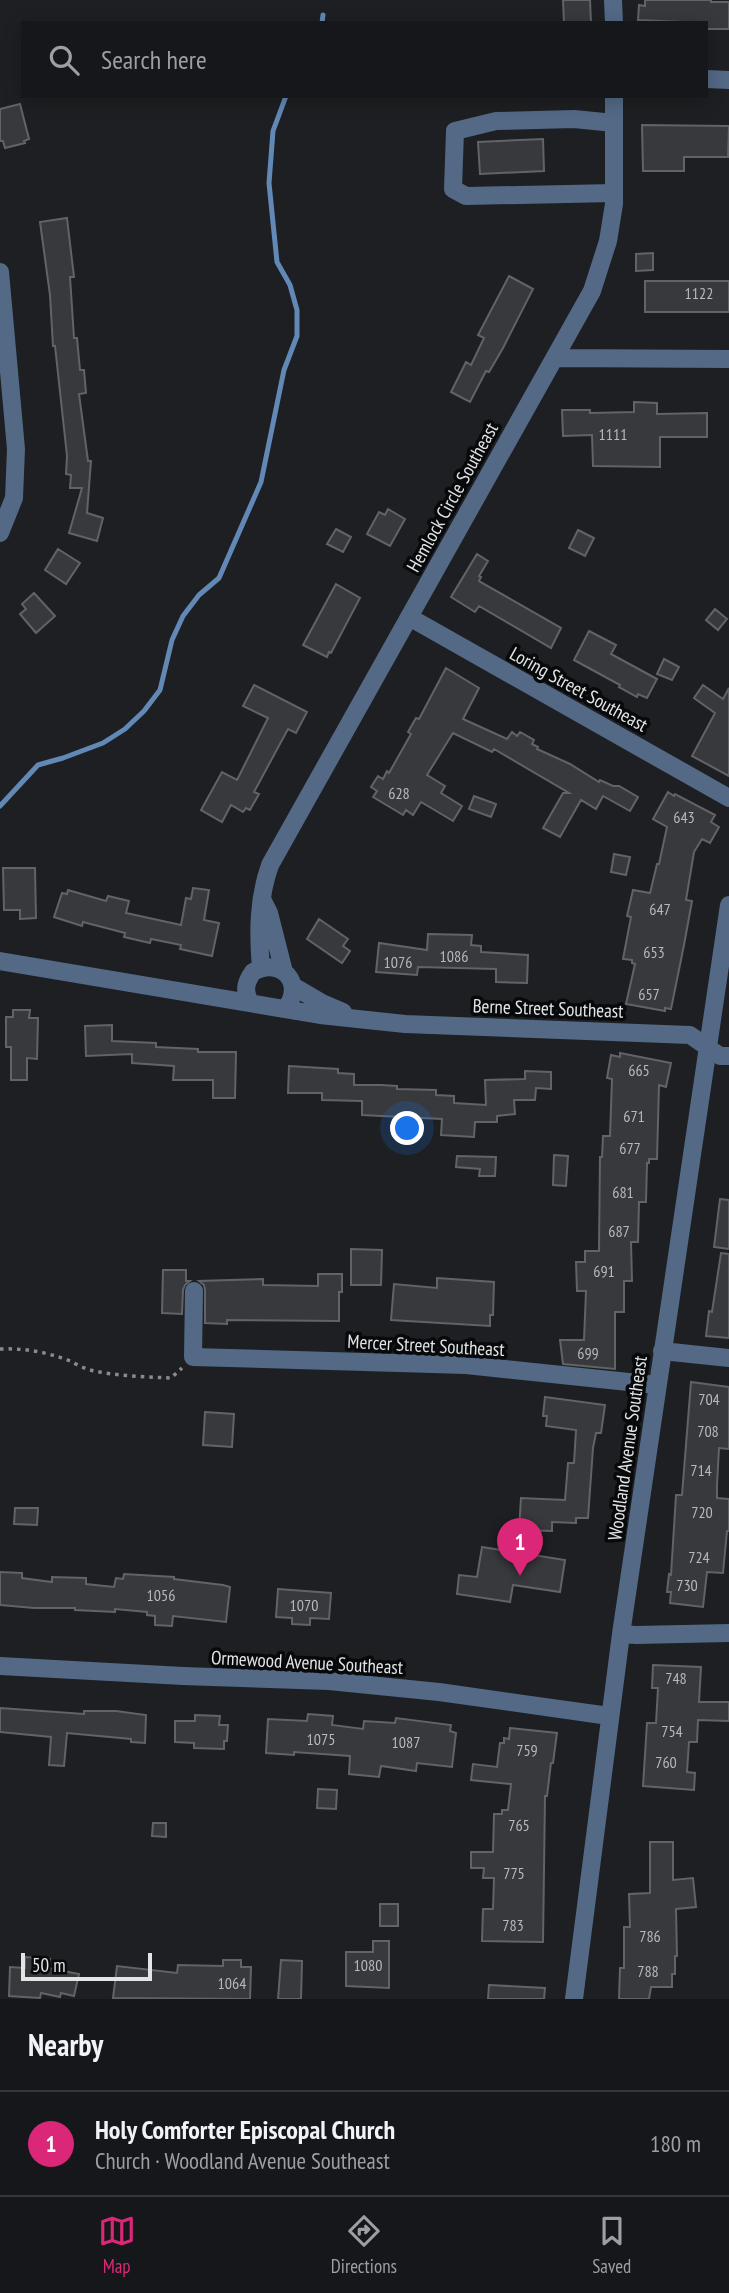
<!DOCTYPE html>
<meta charset="utf-8">
<style>
body{margin:0;font-family:"PT Sans Narrow",sans-serif;background:#1f2023;color:#f1f3f6}
.scale{position:absolute;left:21px;bottom:18px;width:131px;box-sizing:border-box;padding-left:7px;border:4px solid #e2e4e5;border-top:0;font-size:19px;line-height:24px;white-space:nowrap;color:#e2e4e5;-webkit-text-stroke:5px #08090a;paint-order:stroke}
.you{position:absolute;left:408px;top:1129px;width:24px;height:24px;margin:-18px;border:5px solid #fff;border-radius:50%;background:#1a73e8;box-shadow:0 0 0 10px #1a73e833}
.badge{display:grid;place-items:center;width:46px;height:46px;border-radius:50%;background:#db2777;color:#fff;font-size:23px;font-weight:700}
.pin{position:absolute;translate:-50% -58px;filter:drop-shadow(0 2px 4px #0008)}
.pin::after{content:'';position:absolute;top:37px;width:24px;height:21px;background:inherit;clip-path:polygon(0 0,100% 0,50% 100%)}
.list{margin:0;padding:0;list-style:none}
h2{display:flex;justify-content:space-between;align-items:center;height:91px;margin:0;padding:0 28px;font-size:30px}
h2 small{font-size:23px;font-weight:400;color:#9e9fa2}
.list li{display:grid;grid-template-columns:46px 1fr auto;gap:21px;align-items:center;box-sizing:border-box;height:105px;padding:0 28px;border-top:2px solid #353639}
.list b{display:block;font-size:26px;white-space:nowrap}
.list p{margin:0;font-size:23px;white-space:nowrap;color:#9e9fa2}
.list em{font-size:23px;font-style:normal;color:#9e9fa2}
.icon{flex:none;width:38px;height:38px;fill:none;stroke:currentColor;stroke-width:2;stroke-linecap:round;stroke-linejoin:round}
.map{position:relative;flex:none;width:729px;height:1999px;overflow:hidden}
.search{position:absolute;background:#16171a;box-shadow:0 4px 18px #0003;left:21px;right:21px;top:21px;height:77px;display:flex;align-items:center;gap:18px;box-sizing:border-box;padding:0 24px;border-radius:0px;color:#9e9fa2;font-size:26px}
.sheet{height:196px;background:#16171a}
nav{display:flex;justify-content:space-around;align-items:center;box-sizing:border-box;height:98px;border-top:2px solid #353639;background:#16171a;font-size:19px;color:#9e9fa2}
nav a{display:grid;justify-items:center;gap:4px}
nav .on{color:#db2777}
.map>svg:first-child{display:block}
.lines{fill:none;stroke-linecap:round;stroke-linejoin:round}
.stream{stroke:#6288b5;stroke-width:5}
.building{fill:#37393c;stroke:#616366;stroke-width:2}
.path{stroke:#898b8d;stroke-width:3.5;stroke-dasharray:3.5 5;stroke-linecap:butt}
.minor{stroke:#536986;stroke-width:18}
.labels{text-anchor:middle;stroke-width:7;stroke-linejoin:round;paint-order:stroke}
.number-label{font-size:16px;fill:#b7b9bb}
.street-label{font-size:19px;fill:#e2e4e5;stroke:#08090a}
</style>
<div class="map">
<svg width="729" height="1999" viewBox="0 0 729 1999">
<rect width="100%" height="100%" fill="#1d1f22"/>
<g class="lines">
<path class="stream" d="M322,23L323,15
M0,806L38,765L63,758L103,743L125,729L144,711L160,690L172,640L183,616L199,595L219,578L261,482L284,370L297,336V310L290,285L277,262L269,183L273,131L286,96"/>
</g>
<path class="building" d="M563,0H590L591,23H564Z
M645,0H711V2H729V29H706V23L638,20L639,5L645,6Z
M20,104L29,139L24,141L25,143L5,148L3,141H0V109Z
M642,125L729,126L728,157H684V171H643Z
M543,139L544,171L480,174L478,142Z
M67,218L74,277H70L74,338H77L80,370H84L86,393L79,394L88,461H91L87,513L103,518L97,541L69,533L82,488H70L71,475L66,474L67,456L55,346H53L50,295L40,222Z
M653,253V270L636,271V254Z
M509,276L533,289L503,348L489,372L486,371L470,402L451,392L466,362L471,365L484,338L478,335Z
M645,281H729V312H645Z
M634,402L657,403V414L707,413V437H660V467L593,466L592,435L563,436L562,410H590V413L634,412Z
M388,509L405,519L390,546L367,534L379,512L385,515Z
M336,529L351,537L343,552L327,544Z
M578,530L594,538L585,556L569,548Z
M58,549L80,563L66,584L45,570Z
M477,554L488,561L479,576L481,577L479,581L561,628L551,648L479,606L475,612L451,597Z
M336,584L360,598L331,653L329,652L327,657L303,645Z
M34,593L55,616L36,633L20,614L26,609L22,604Z
M715,609L727,619L718,630L706,620Z
M589,631L616,645L611,654L657,679L647,698L638,694L637,697L619,687L620,685L574,660Z
M664,659L679,667L672,680L657,674Z
M446,668L479,688L463,719L507,739L512,732L517,736L520,732L534,740L532,744L538,747L537,749L570,764L599,782L600,780L613,786H619L638,797L630,811L603,796L596,809L581,800L560,837L543,828L563,793H569L494,749L492,752L453,733L427,775L445,786L441,793L462,806L453,821L421,802L413,815L406,810L403,815L373,797L377,791L371,787L378,776L383,779L387,771L389,773L411,734L408,732L416,718L419,719Z
M254,685L307,712L296,733L288,729L254,792L259,794L250,810L246,808L243,812L231,805L222,822L201,810L222,772L237,780L268,718L243,706Z
M703,685L723,699L729,688V776L692,756L715,713L694,698Z
M668,792L674,796L675,794L715,815L711,822L719,827L710,843L702,839L694,852L686,900L692,901L684,945L671,1009L665,1008V1011L626,1004L635,964L632,963V960L623,959L631,917L627,916L633,890L650,893L657,864H659L667,827L653,819Z
M474,796L496,804L491,817L469,809Z
M614,854L630,857L626,875L611,872Z
M3,868H35L36,918L20,919V910H4Z
M193,888L209,890L204,920L219,923L212,956L180,949L181,945L151,939L150,943L124,937L125,933L83,922L82,926L54,917L62,893L67,894L68,890L106,901L108,896L129,901L126,913L181,925L186,898L191,899Z
M319,919L348,939L343,946L350,951L342,963L307,939Z
M428,934L472,935L471,945L481,946V952L528,955L527,983L496,982V969L418,967L417,975L376,972L379,943L427,950Z
M13,1010H30L29,1018H38L37,1059L27,1058V1080H11V1047H6V1017H13Z
M112,1025V1041L156,1043V1047L198,1049V1052H236L235,1098H213V1080H173L174,1066L132,1063V1054L86,1056L85,1026Z
M620,1053L671,1063L666,1087L659,1085L657,1159H649V1163H647L646,1202H639L638,1242H631L632,1281H624V1312H615V1369L563,1364L560,1340H584L586,1291H577L576,1262H585V1251H599L600,1157H602L603,1136H610L612,1079L607,1078L611,1055L620,1057Z
M289,1066L338,1069V1073L354,1074V1085H381L397,1086V1089L436,1090V1095L454,1096V1103L486,1105L485,1080L525,1079V1071L551,1072V1089L536,1088L535,1100H514L515,1114L497,1116V1122H475L474,1137L441,1135L442,1119L362,1115V1101L322,1100V1093H288Z
M554,1155L568,1156L566,1186L553,1185Z
M457,1156L496,1157L495,1176H479L480,1169L456,1167Z
M720,1199L729,1200V1249L714,1247Z
M351,1249L382,1250L381,1285H351Z
M721,1253L729,1254V1338L706,1336L709,1311L712,1312Z
M163,1270H186V1281H190L185,1285L183,1290L182,1314L162,1313Z
M318,1274H342V1292H339V1321L227,1320V1324L205,1323V1290L204,1285L199,1281L263,1279V1285L318,1286Z
M437,1278L494,1282L493,1315H490V1326L391,1320L394,1284L437,1288Z
M691,1382L729,1387V1449L719,1448L717,1485V1498L729,1499V1531H727L723,1573L707,1572L703,1607L670,1603L671,1592H667L669,1574L671,1575L676,1495H682Z
M545,1397L605,1405L601,1433H596L593,1448L588,1518H576V1523L552,1522V1531L519,1530L521,1498L565,1500L568,1463H574L576,1430L546,1426L547,1416H543Z
M205,1412L234,1414L232,1447L203,1445Z
M15,1508H38L37,1525L14,1524Z
M482,1547L565,1560L560,1592L513,1585L510,1602L457,1594L459,1575L477,1577Z
M0,1572L22,1573V1578L52,1582V1577L86,1578V1584L114,1587L116,1578L123,1579L124,1574L174,1577V1579L223,1585L230,1587L226,1622L173,1616L172,1626L155,1625V1616L147,1615V1612L115,1609V1612L75,1610V1608H34L0,1605Z
M278,1589L331,1593L329,1619L310,1618V1625L292,1624V1618L276,1617Z
M653,1665L701,1667L699,1702H729V1721L698,1720L697,1742H689L687,1772L695,1773L694,1790L643,1786L647,1723H656L658,1688H652Z
M0,1708L84,1714V1711H116L146,1715L145,1743L131,1742V1739L67,1733L64,1766L49,1765L51,1737L0,1732Z
M308,1714L333,1716L332,1725L363,1729L364,1721L395,1723L396,1718L451,1725L450,1731L456,1733L452,1767L417,1763L416,1771L381,1766L379,1777L349,1774L350,1756L294,1752V1755L266,1753L268,1719L307,1721Z
M195,1715L220,1716L219,1725H228L227,1741H224V1749L194,1748V1743L175,1742V1721H195Z
M510,1728L557,1733L553,1763H551L547,1796H545L543,1942L482,1941L483,1909H493L494,1878H483L484,1868H471V1852H493L494,1814H502V1810H508L511,1784L471,1780L473,1764L497,1767L500,1743H504V1738L509,1739Z
M318,1789L337,1790L336,1809L317,1808Z
M153,1823H166V1837L152,1836Z
M650,1842H673V1880L693,1878L696,1907L676,1909L677,1956H675V1974H672V1987H651L649,1999H619L620,1968H624V1927H630L629,1894L650,1893Z
M380,1904H398V1926H380Z
M373,1941H389V1988L346,1986V1952H373Z
M25,1957L50,1959L48,1968L79,1974L74,1996L61,1993L60,1997L41,1993L40,1998L9,1996L10,1967L25,1968Z
M223,1960H241V1967H251L250,1999L113,1998L117,1966L177,1973L178,1965L223,1966Z
M281,1960L302,1961L301,1999H278Z
M489,1985L545,1988L544,1999H488Z"/>
<g class="lines">
<path class="path" d="M0,1349C24,1348 47,1352 70,1361C76,1364 83,1368 90,1370C116,1376 145,1377 171,1378L182,1368"/>
<path class="minor" d="M613,0L614,23
M706,79L729,80
M614,193L466,196L453,189L455,131L496,121L574,119L614,123
M0,272L16,449L14,498L0,533
M555,358L729,359
M409,617L729,798
M263,901L269,913L284,972
M0,961L320,1015L405,1024L690,1035L720,1056H729
M261,968C258,932 258,899 270,865L592,291L608,241L614,204V96
M293,986L322,1003L343,1012
M250,1003C244,991 245,983 253,972C281,956 306,984 285,1009
M194,1291L193,1357L466,1365L657,1385
M662,1351L729,1358
M621,1634L636,1635L729,1633
M0,1666L183,1676L329,1681L439,1692L609,1716
M574,1999L621,1634L729,905"/>
</g>
<g class="labels">
<g class="number-label">
<text x="699" y="299">1122</text>
<text x="613" y="440">1111</text>
<text x="399" y="799">628</text>
<text x="684" y="823">643</text>
<text x="660" y="915">647</text>
<text x="654" y="958">653</text>
<text x="454" y="962">1086</text>
<text x="398" y="968">1076</text>
<text x="649" y="1000">657</text>
<text x="639" y="1076">665</text>
<text x="634" y="1122">671</text>
<text x="630" y="1154">677</text>
<text x="623" y="1198">681</text>
<text x="619" y="1237">687</text>
<text x="604" y="1277">691</text>
<text x="588" y="1359">699</text>
<text x="709" y="1405">704</text>
<text x="708" y="1437">708</text>
<text x="701" y="1476">714</text>
<text x="702" y="1518">720</text>
<text x="699" y="1563">724</text>
<text x="687" y="1591">730</text>
<text x="161" y="1601">1056</text>
<text x="304" y="1611">1070</text>
<text x="676" y="1684">748</text>
<text x="672" y="1737">754</text>
<text x="321" y="1745">1075</text>
<text x="406" y="1748">1087</text>
<text x="527" y="1756">759</text>
<text x="666" y="1768">760</text>
<text x="519" y="1831">765</text>
<text x="514" y="1879">775</text>
<text x="513" y="1931">783</text>
<text x="650" y="1942">786</text>
<text x="368" y="1971">1080</text>
<text x="648" y="1977">788</text>
<text x="232" y="1989">1064</text>
</g>
<g class="street-label">
<text transform="translate(452 497) rotate(-61)" y="7">Hemlock Circle Southeast</text>
<text transform="translate(579 689) rotate(29)" y="7">Loring Street Southeast</text>
<text transform="translate(548 1008) rotate(2)" y="7">Berne Street Southeast</text>
<text transform="translate(426 1345) rotate(3)" y="7">Mercer Street Southeast</text>
<text transform="translate(627 1448) rotate(-82)" y="7">Woodland Avenue Southeast</text>
<text transform="translate(307 1662) rotate(3)" y="7">Ormewood Avenue Southeast</text>
</g>
</g>
</svg>
<div class="scale">50 m</div>
<div class="you"></div>
<div class="pin badge" style="left:520px;top:1576px">1</div>
<div class="search"><svg class="icon" aria-label="search" viewBox="0 0 24 24"><circle cx="10" cy="10" r="6"/><path d="M15 15l6 6"/></svg>Search here</div>
</div>
<section class="sheet">
<h2>Nearby<small></small></h2>
<ul class="list">
<li><span class="badge">1</span><div><b>Holy Comforter Episcopal Church</b><p>Church · Woodland Avenue Southeast</p></div><em>180 m</em></li>
</ul>
</section>
<nav>
<a class="on"><svg class="icon" aria-label="map" viewBox="0 0 24 24"><path d="M3 6l6-2 6 2 6-2v14l-6 2-6-2-6 2zM9 4v14M15 6v14"/></svg>Map</a>
<a><svg class="icon" aria-label="directions" viewBox="0 0 24 24"><path d="M12 3l9 9-9 9-9-9zM9 14v-3h6M13 9l2 2-2 2"/></svg>Directions</a>
<a><svg class="icon" aria-label="saved" viewBox="0 0 24 24"><path d="M7 4h10v16l-5-4-5 4z"/></svg>Saved</a>
</nav>
